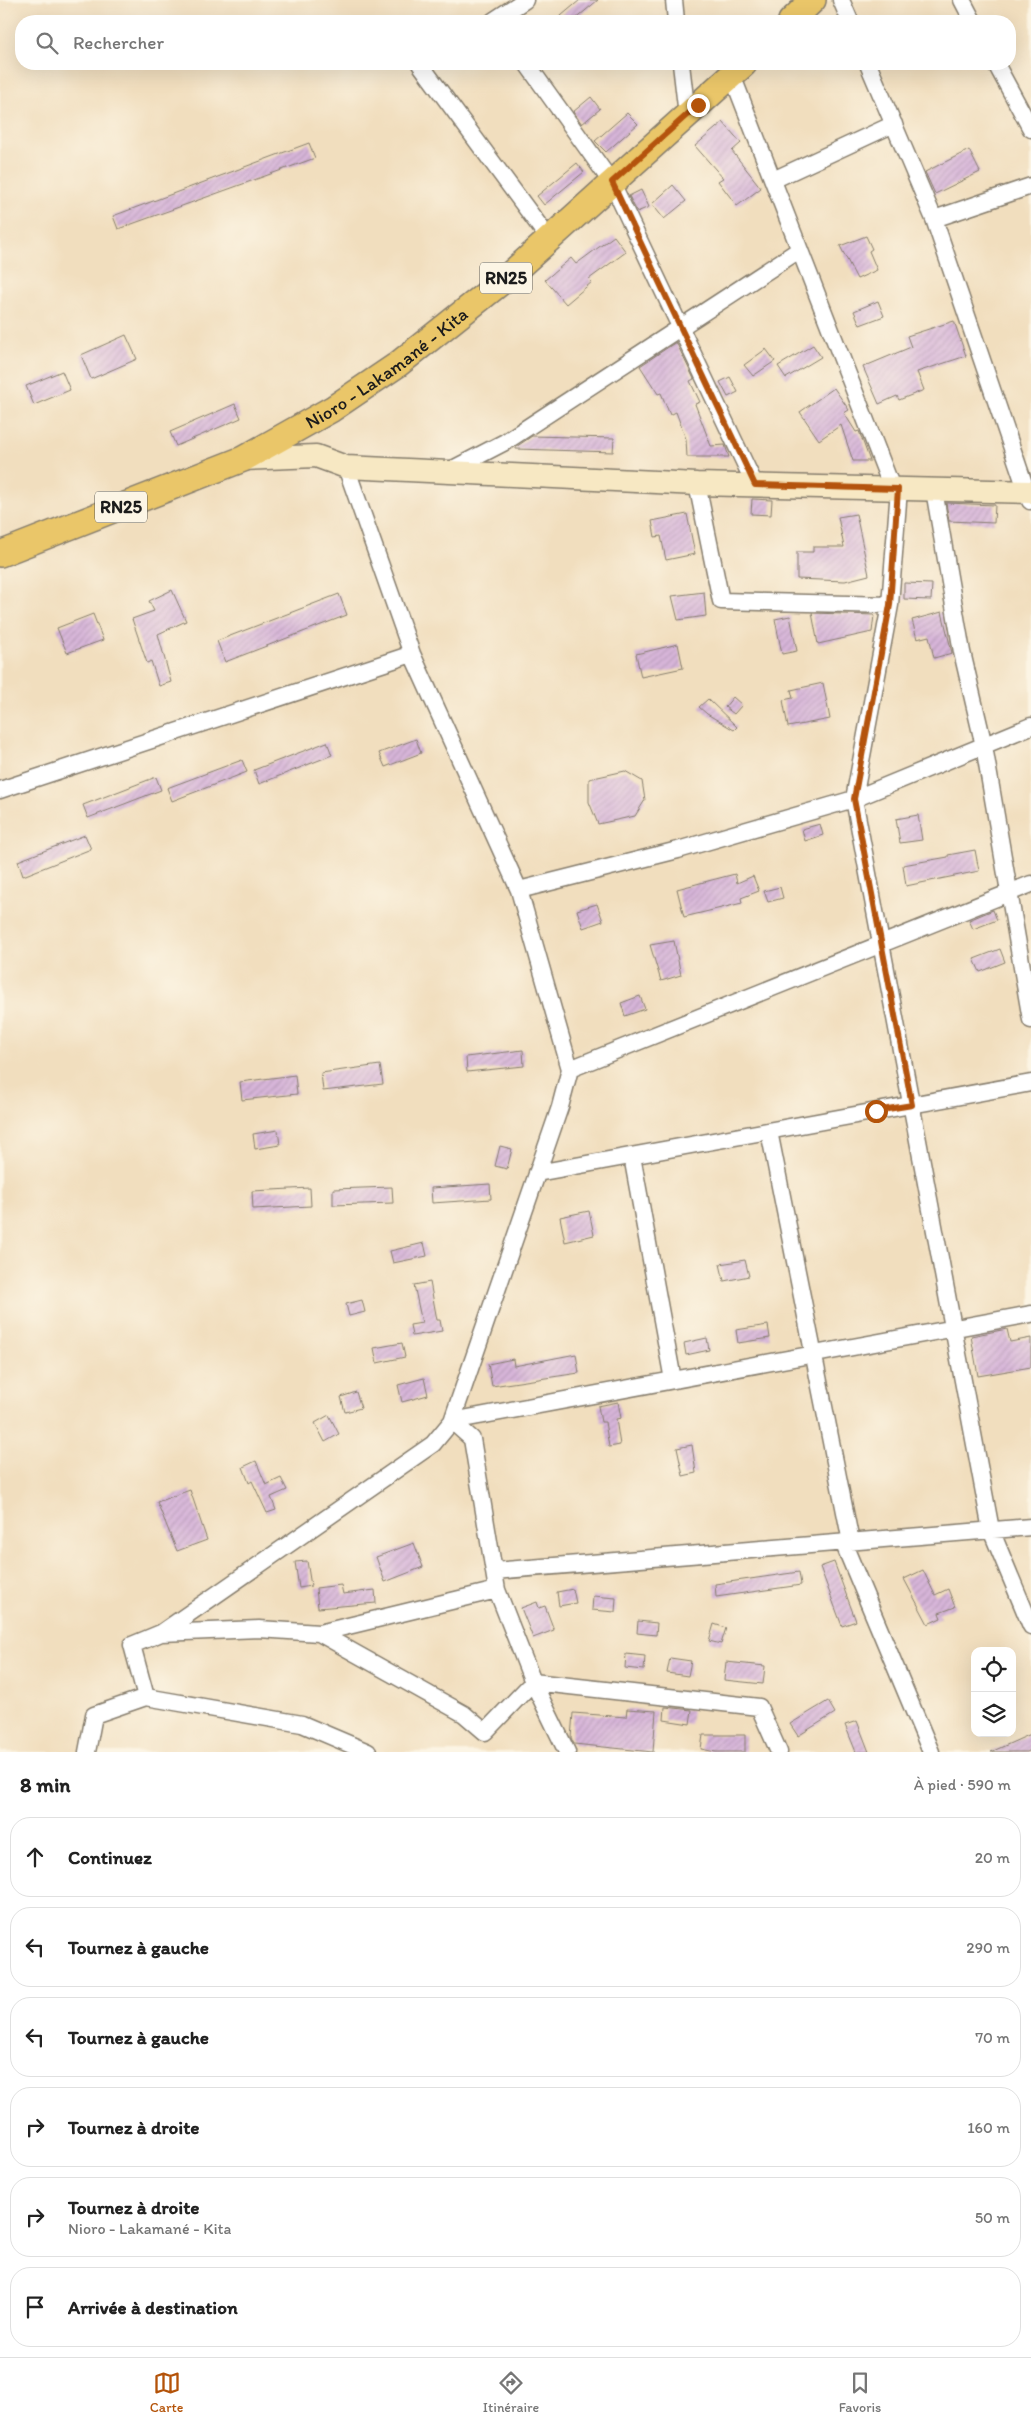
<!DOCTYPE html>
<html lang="fr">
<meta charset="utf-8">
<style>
body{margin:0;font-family:Itim,sans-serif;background:#f2f2f2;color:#222}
.controls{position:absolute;right:15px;bottom:15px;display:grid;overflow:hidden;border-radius:10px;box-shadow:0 5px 20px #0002}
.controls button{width:45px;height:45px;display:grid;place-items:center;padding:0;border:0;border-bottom:1px solid #e0e0e0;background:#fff;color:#222;font:25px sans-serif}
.stop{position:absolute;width:15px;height:15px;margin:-11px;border:4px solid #b45309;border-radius:50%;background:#fff}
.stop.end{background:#b45309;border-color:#fff;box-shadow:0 1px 5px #0008}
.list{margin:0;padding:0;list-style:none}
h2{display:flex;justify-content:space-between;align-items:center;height:65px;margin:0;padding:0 20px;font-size:21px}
h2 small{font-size:16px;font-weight:400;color:#767676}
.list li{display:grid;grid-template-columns:32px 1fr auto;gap:15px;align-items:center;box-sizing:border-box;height:80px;margin:0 10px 10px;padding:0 10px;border:1px solid #e0e0e0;border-radius:20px}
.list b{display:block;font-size:19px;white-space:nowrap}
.list p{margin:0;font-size:16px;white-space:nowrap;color:#767676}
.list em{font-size:16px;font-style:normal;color:#767676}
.icon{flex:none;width:28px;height:28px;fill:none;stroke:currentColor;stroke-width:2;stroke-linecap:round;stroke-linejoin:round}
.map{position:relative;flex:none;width:1031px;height:1752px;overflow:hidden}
.search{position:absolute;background:#fff;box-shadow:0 5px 20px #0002;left:15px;right:15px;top:15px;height:55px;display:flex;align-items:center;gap:12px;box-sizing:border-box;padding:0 18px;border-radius:20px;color:#767676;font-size:19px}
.sheet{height:605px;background:#fff}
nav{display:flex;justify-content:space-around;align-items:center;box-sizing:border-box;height:70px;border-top:1px solid #e0e0e0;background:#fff;font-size:14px;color:#767676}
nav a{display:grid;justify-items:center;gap:2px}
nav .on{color:#b45309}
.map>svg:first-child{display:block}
.building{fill:url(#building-hatch)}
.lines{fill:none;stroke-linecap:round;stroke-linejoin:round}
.minor-casing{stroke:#867d6d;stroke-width:19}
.secondary-casing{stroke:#867d6d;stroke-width:25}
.primary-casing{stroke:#867d6d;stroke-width:28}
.minor{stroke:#fff;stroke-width:16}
.secondary{stroke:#f7e8c3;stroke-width:22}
.primary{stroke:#eac669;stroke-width:25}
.route{stroke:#b45309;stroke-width:6}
.labels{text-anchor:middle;stroke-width:4;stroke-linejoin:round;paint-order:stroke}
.shield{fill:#fcf5e5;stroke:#5f5d58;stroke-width:1}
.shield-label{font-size:18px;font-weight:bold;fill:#1c1c1c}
.street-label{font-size:19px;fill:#1c1c1c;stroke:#fcf5e5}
</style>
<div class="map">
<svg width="1031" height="1752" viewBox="0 0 1031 1752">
<defs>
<pattern id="building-hatch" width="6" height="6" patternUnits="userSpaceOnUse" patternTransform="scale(1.25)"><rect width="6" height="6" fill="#d7b5d9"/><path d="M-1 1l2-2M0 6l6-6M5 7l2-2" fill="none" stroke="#b89bba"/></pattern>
</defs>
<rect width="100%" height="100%" fill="#fcf5e5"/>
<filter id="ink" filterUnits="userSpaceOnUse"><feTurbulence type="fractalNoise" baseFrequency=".02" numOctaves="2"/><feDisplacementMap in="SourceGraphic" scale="10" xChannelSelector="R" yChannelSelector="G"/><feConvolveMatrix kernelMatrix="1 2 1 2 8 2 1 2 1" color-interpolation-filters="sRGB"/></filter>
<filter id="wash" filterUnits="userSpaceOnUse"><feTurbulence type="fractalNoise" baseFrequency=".0096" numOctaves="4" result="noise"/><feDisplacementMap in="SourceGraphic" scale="20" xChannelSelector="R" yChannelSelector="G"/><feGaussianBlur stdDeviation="1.12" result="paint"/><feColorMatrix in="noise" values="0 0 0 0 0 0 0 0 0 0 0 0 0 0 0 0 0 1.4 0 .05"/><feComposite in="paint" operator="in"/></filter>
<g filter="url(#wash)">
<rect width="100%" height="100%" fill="#f1debe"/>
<g id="blocks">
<path class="building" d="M580,0H598L573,21H555Z
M591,97L600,109L582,124L573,112Z
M627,113L638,124L606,152L595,141Z
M723,122L741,143L732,151L761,188L737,206L718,181L723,178L695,146Z
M309,143L315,158L118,229L113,216Z
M969,150L980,172L935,194L925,172Z
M577,163L584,172L544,205L537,196Z
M673,185L686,201L664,219L652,204Z
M641,190L649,207L637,212L629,196Z
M614,236L626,252L589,279L592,282L566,304L545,280L571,258L576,264Z
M866,236L872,249L869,251L877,270L857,279L840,246Z
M878,301L884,316L860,325L854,311Z
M954,321L966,356L917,372L924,390L899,400L897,396L879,404L863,367L911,347L907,336Z
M126,335L137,359L91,379L81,355Z
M676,342L694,379L690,381L700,402L695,404L711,446L725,445L729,457H687L686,439L676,412L670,415L661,393L658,394L640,366Z
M813,345L821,357L786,378L778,366Z
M766,349L775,361L753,376L744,365Z
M62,371L70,390L34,405L26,386Z
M730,377L738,392L728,397L720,382Z
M834,388L849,410L844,413L856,432L859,431L870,461H853L841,425L819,440L800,412Z
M235,404L241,418L176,446L170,432Z
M532,436L614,438L613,452L516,449V447Z
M752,499L772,500L771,515L751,514Z
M946,503L995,505L994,523L949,521Z
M687,514L695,554L666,560L661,536L655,537L652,521Z
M856,514L869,575L845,581L797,579V552H813V547H844L838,517Z
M904,583L932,584L931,600L904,599Z
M172,590L186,621L158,634L171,682L159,686L151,661L147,663L132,619L154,611L149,601Z
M704,592L706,616L678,620L672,596Z
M339,594L347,615L225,662L217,641Z
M942,612L952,653L934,658L929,636L917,639L912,620Z
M812,613L874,615L872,632L818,644Z
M93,614L103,640L67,653L57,628Z
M790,616L797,651L782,654L775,619Z
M678,644L683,668L641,677L636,654Z
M823,683L830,719L788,727L783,700L793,698L791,690Z
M733,697L742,705L734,714L725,707Z
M708,699L737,727L734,730L707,714L699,707Z
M416,739L421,753L385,767L379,753Z
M327,742L332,755L259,784L254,770Z
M242,760L247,772L172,801L167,788Z
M625,771L642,781L645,800L635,816L598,824L589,802V779Z
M156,777L161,790L88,818L83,805Z
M918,815L922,840L900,843L896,819Z
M820,824L823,835L805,841L802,829Z
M85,835L91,849L23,876L18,861Z
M975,850L979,871L906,886L903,865L948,857V855Z
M735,874L737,883L753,876L759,891L741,898L742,903L684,917L677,889Z
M780,887L783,898L768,902L764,891Z
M597,904L603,921L583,928L577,910Z
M993,910L997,920L973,929L969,920Z
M674,941L681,975L661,981L650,945Z
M1000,949L1005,962L980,972L974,959Z
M640,996L645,1009L625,1016L621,1003Z
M523,1050L524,1066L467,1072L466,1057Z
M380,1065L383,1084L323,1091L321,1073Z
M295,1075L297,1094L242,1100L240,1082Z
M278,1130L280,1145L255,1149L253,1134Z
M500,1146L512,1149L507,1169L495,1166Z
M490,1184L491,1199L432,1203L431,1188Z
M392,1187L393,1203L333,1205V1189Z
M310,1188L311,1206L253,1209L252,1191Z
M589,1211L594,1235L565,1242L560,1217Z
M424,1243L427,1256L393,1263L390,1251Z
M745,1260L749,1276L724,1281L720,1264Z
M430,1282L437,1320H440L442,1331L412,1336L410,1325L422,1323L414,1285Z
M362,1300L365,1312L349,1316L346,1304Z
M768,1325L770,1338L738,1343L736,1330Z
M1007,1329L1010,1342L1031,1338V1367L978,1376L971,1336Z
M707,1338L709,1350L686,1355L684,1343Z
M402,1343L405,1357L377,1363L374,1348Z
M576,1354L579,1373L492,1386L488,1364L513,1359L514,1366Z
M424,1378L428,1395L402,1402L398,1385Z
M356,1392L361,1408L345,1412L341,1397Z
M618,1402L621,1418L616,1419L620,1445L609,1447L605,1422H601L598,1406Z
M329,1415L339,1434L325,1442L315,1423Z
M692,1445L696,1473L683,1476L677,1448Z
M256,1461L266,1485L281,1478L287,1490L271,1497L276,1510L267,1513L252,1481L249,1483L243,1467Z
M190,1490L207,1540L177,1551L157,1502Z
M414,1543L423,1567L385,1582L376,1557Z
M307,1561L311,1586L299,1588L295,1562Z
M834,1562L856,1621L842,1626L820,1567Z
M923,1570L935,1595L948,1589L955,1607L939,1613L941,1618L928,1624L904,1579Z
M799,1572L801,1585L716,1597L715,1584Z
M341,1585L343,1594L375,1590L376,1603L318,1608L316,1588Z
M573,1589L576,1603L559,1606L557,1592Z
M593,1596L616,1598L615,1612L592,1610Z
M537,1602L539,1608L545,1606L554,1630L533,1638L521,1608Z
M638,1621L657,1623L656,1635L637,1633Z
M714,1624L726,1628L721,1644L709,1641Z
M626,1654L645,1656L644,1670L625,1668Z
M670,1658L691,1661L688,1676L667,1673Z
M726,1662L765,1666L763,1684L724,1680Z
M828,1701L835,1713L798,1736L790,1724Z
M665,1707L692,1710L690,1724L664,1720Z
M627,1709L656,1711L653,1752L574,1744L571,1738L573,1713L626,1717Z
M857,1721L869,1752H856L845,1725Z
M1031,1734V1750L1027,1752H991Z
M703,1735H745V1752H716L701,1749Z"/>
</g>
</g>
<g filter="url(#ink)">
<use href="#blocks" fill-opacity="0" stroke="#867d6d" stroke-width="1"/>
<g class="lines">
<g class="minor-casing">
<path id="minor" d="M674,0L676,21
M841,0L850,21
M962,0L973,21
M493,21L525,0
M420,64L549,239
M527,64L612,183L755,485
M681,64L687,115
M868,64L934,219L1030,501
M996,64L1031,129
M732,75L892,488
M773,180L894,124
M934,219L1031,186
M346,467L412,654L519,890
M449,471L505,442L799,250
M697,484L721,601L890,605
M899,489L890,605L854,799L991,1530L1031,1626
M934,490L962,652L984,746L1031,1020
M0,790L412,654
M570,1069L1031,884
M769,1131L851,1542
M632,1156L673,1380
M537,1173L1031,1083
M452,1421L1031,1314
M452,1421L472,1439L497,1590L533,1682L567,1752
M843,1542L931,1752
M494,1571L1031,1527
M161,1633L259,1629L319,1633L497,1590
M319,1633L464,1714L485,1732L533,1682
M533,1682L759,1707L779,1752
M146,1697L132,1645L161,1633L433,1444L452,1421L560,1107L570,1069L519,890L678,850L854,799L1031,726
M87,1752L94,1715L146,1697L302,1724L368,1752"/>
</g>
<g class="secondary-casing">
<path id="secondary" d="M243,459L316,456L346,467L697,484L1031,492"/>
</g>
<g class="primary-casing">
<g id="primary">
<path d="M791,21L813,0"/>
<path id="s1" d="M0,554L243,459L332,409L397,365L505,279L744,64"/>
</g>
</g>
<use href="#minor" class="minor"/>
<use href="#secondary" class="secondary"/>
<use href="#primary" class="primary"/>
</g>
</g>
<g class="lines" filter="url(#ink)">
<path class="route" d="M698,105L612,182L755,485L898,489L890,605L854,799L912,1105L876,1111"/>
</g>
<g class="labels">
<g class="shield">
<rect x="480" y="262.5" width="52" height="31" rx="4"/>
<rect x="95" y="491.5" width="52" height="31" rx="4"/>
</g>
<g class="shield-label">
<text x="506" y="284">RN25</text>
<text x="121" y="513">RN25</text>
</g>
<g class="street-label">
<text dy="7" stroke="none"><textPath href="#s1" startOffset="431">Nioro - Lakamané - Kita</textPath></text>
</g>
</g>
</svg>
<div class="controls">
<button><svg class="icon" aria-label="locate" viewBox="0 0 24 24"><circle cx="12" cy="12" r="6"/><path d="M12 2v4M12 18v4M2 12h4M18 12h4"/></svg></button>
<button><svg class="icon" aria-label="layers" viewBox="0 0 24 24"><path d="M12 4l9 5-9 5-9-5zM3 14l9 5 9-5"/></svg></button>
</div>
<div class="stop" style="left:876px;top:1111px"></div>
<div class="stop end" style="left:698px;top:105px"></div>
<div class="search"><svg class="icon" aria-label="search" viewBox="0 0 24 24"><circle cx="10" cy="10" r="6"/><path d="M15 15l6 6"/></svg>Rechercher</div>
</div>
<section class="sheet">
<h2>8 min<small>À pied · 590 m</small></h2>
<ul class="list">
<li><svg class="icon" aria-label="ahead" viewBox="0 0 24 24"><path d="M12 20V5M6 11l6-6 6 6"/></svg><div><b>Continuez</b></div><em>20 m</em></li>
<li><svg class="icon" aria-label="left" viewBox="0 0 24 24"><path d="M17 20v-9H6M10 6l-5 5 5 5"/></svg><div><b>Tournez à gauche</b></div><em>290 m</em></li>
<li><svg class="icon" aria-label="left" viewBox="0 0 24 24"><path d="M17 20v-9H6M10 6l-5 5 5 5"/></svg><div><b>Tournez à gauche</b></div><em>70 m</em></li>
<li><svg class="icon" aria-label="right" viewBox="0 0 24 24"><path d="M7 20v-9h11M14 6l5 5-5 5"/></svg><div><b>Tournez à droite</b></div><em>160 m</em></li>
<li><svg class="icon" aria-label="right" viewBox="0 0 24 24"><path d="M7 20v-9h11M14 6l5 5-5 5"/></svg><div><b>Tournez à droite</b><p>Nioro - Lakamané - Kita</p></div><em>50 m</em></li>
<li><svg class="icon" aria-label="arrive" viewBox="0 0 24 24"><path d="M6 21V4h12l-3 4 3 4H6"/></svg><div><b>Arrivée à destination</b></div></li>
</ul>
</section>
<nav>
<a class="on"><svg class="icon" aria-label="map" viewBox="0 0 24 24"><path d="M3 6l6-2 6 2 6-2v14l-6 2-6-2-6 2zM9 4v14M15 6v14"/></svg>Carte</a>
<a><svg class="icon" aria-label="directions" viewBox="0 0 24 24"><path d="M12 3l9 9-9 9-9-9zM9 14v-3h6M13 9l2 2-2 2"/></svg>Itinéraire</a>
<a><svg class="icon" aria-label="saved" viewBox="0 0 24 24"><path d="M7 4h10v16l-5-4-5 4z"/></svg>Favoris</a>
</nav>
